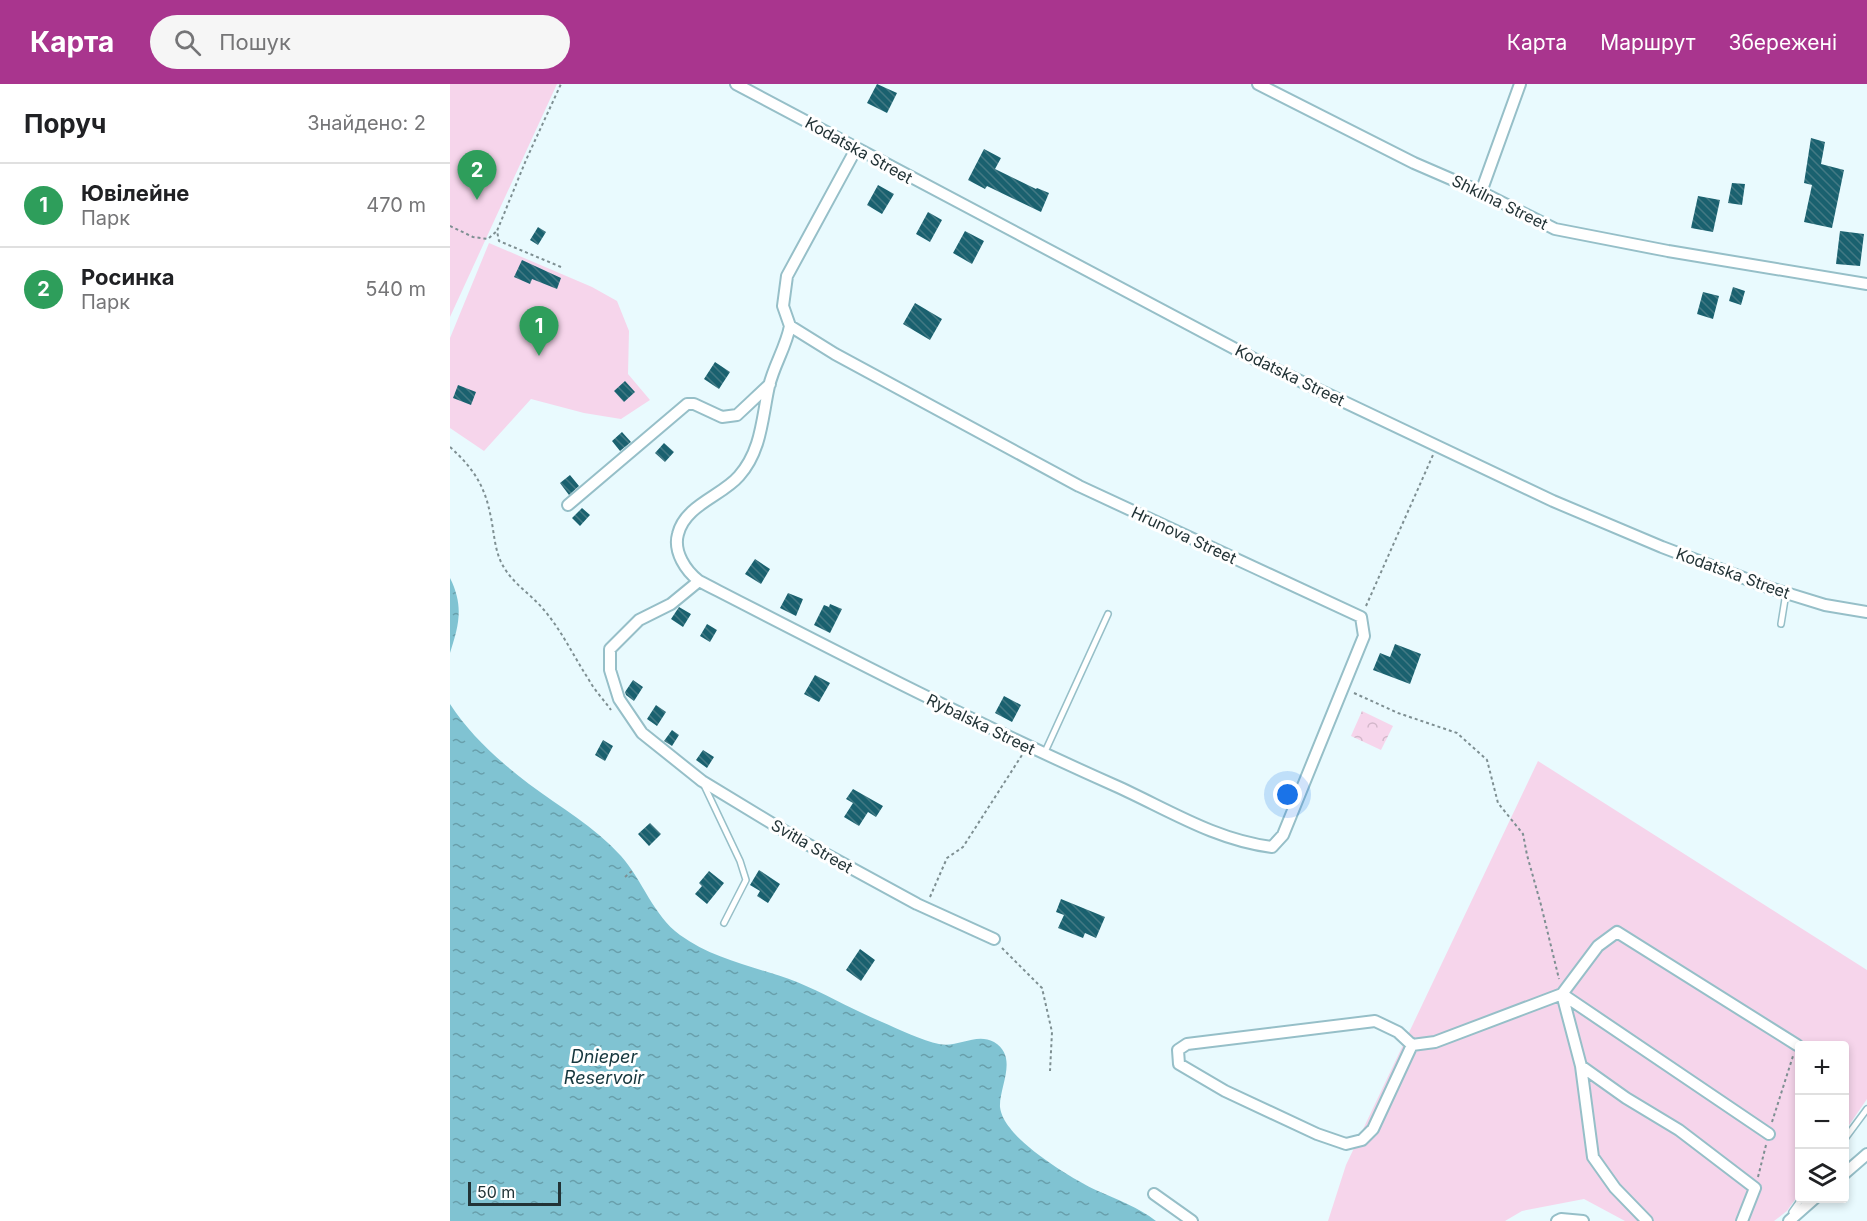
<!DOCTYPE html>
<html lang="uk">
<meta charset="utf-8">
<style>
body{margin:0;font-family:Inter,sans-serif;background:#f6f6f6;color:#202124}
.controls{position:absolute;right:18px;bottom:18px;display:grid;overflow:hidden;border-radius:6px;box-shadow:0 3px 9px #0003}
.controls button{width:54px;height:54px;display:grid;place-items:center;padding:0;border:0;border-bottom:2px solid #e0e0e0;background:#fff;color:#202124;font:30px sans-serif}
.scale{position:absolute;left:18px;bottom:15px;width:93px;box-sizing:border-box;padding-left:6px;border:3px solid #223336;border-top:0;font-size:16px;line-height:21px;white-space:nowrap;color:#223336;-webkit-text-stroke:4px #fff;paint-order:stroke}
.you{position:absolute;left:838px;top:711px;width:21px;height:21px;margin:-15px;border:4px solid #fff;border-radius:50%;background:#1a73e8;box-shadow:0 0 0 9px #1a73e833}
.badge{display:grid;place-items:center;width:39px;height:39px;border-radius:50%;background:#a9358e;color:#fff;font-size:20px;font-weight:700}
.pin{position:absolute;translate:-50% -50px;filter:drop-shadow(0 2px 3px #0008)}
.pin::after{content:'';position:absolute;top:32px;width:21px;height:18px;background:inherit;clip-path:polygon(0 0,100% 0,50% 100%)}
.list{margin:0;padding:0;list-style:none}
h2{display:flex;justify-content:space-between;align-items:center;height:78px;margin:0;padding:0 24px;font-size:26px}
h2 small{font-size:20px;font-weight:400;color:#757577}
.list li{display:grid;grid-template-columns:39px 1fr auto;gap:18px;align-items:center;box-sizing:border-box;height:84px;padding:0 24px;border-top:2px solid #e0e0e0}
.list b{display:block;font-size:22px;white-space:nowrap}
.list p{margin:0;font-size:20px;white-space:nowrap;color:#757577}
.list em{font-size:20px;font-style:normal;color:#757577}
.icon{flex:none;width:33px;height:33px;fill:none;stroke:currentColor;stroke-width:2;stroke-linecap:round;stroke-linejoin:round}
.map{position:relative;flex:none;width:1417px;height:1137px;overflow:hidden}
header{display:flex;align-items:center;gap:36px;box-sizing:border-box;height:84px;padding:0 30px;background:#a9358e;color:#fff}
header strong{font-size:28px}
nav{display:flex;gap:33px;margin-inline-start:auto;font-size:21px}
.search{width:420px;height:54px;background:#f6f6f6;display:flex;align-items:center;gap:15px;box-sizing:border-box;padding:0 21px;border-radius:33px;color:#757577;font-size:22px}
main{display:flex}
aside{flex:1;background:#fff}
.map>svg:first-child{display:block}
.park{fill:url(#park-crowns)}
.garden{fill:#f6d5eb}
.water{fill:url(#water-ripples)}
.building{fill:url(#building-back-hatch)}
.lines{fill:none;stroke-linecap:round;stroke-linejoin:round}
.service-casing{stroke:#96bfc8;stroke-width:8}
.minor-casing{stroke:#96bfc8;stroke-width:14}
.path{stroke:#7e8f92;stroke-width:2;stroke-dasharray:3 3;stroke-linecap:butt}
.service{stroke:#fff;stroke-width:5}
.minor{stroke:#fff;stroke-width:10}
.labels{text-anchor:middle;stroke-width:6;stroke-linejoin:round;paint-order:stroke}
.street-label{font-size:16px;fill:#223336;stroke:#fff}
.water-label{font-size:18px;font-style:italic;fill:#16373e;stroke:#fff}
</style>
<header>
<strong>Карта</strong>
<div class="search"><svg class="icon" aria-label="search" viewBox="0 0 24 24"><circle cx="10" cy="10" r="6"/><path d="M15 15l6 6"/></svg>Пошук</div>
<nav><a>Карта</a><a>Маршрут</a><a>Збережені</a></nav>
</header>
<main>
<aside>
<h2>Поруч<small>Знайдено: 2</small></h2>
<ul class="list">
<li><span class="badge" style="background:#2e9e5b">1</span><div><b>Ювілейне</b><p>Парк</p></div><em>470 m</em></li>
<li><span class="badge" style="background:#2e9e5b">2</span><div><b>Росинка</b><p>Парк</p></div><em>540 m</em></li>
</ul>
</aside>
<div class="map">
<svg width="1417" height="1137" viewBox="0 0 1417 1137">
<defs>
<pattern id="park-crowns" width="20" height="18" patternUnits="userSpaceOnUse" patternTransform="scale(1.5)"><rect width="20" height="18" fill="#f6d5eb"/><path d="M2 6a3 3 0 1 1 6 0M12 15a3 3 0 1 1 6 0" fill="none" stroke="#d3b7ca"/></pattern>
<pattern id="water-ripples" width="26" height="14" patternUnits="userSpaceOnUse" patternTransform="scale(1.5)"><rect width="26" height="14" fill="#80c3d2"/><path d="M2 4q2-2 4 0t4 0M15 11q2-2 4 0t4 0" fill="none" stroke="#689fab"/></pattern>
<pattern id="building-back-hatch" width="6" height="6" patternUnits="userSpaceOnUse" patternTransform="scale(1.5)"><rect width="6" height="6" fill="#1a616f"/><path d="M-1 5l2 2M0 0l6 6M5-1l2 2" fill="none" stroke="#437984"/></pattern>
</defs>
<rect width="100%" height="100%" fill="#e9fafe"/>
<path class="park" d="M912,627L943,642L931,666L901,652Z"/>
<path class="garden" d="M0,0H107L0,233Z
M39,159L142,203L167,217L179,247L178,290L200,316L171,335L134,329L81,315L34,367L0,344V254Z
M1088,677L1417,886V1015L1395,1047L1394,962H1350L1349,1110L1337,1127L1324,1137H1175L1134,1115L1072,1127L1055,1137H878L896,1081Z"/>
<path class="water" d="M0,494C14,522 9,541 0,569Z
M0,620C20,651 49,677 79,700C110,723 145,743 171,772C193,797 203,831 230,851C264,876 308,883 347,898C376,910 403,926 432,938C448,945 473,957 489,960C508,964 526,948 544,958C569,973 549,1003 550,1023C551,1031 555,1038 560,1044C575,1065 624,1096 648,1107C668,1116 688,1123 706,1137H0Z"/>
<path class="building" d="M427,0L447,9L437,29L417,19Z
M1361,54L1375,58L1371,80L1394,86L1382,144L1354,138L1362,101L1354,99Z
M534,65L551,74L545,85L586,105L587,104L599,109L591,128L537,102L535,105L518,96Z
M1282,99L1295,100L1292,121L1278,119Z
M428,101L444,110L432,130L417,121Z
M1248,112L1270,116L1263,148L1241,144Z
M478,128L492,136L480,158L466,150Z
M88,143L96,148L88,161L80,156Z
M515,147L534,157L522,180L503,169Z
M1390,147L1414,150L1410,182L1386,180Z
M72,176L111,194L107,205L82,195L80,200L64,193Z
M1283,203L1295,207L1291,221L1279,217Z
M1253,208L1269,212L1263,235L1247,230Z
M465,219L492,235L480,256L453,240Z
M265,278L280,288L269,305L254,295Z
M175,297L185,308L174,318L164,307Z
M8,301L26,308L21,321L3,314Z
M172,348L181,358L170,367L162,357Z
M214,359L224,368L215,378L205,369Z
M120,391L129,402L119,411L110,399Z
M132,424L140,431L130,442L122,434Z
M305,475L320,485L311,500L295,490Z
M338,509L353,515L346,532L330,524Z
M380,520L392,525L380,549L364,541L374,521L379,523Z
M229,523L241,530L233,543L221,535Z
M257,540L267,546L260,558L250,552Z
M945,560L971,570L960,600L923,586L930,569L940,573Z
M365,591L380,599L369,618L354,610Z
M183,596L193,603L184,617L176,611L175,608Z
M554,612L571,621L562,638L545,629Z
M206,621L216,628L207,642L197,635Z
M222,646L229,651L222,662L214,657Z
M153,656L163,662L155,677L145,671Z
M253,666L264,673L257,684L246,676Z
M403,705L433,722L426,733L418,728L409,742L394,733L403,719L396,715Z
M200,739L211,750L199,762L188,750Z
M309,786L330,800L318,819L307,812L310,807L300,801Z
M259,787L274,799L257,820L245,810L252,802L249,799Z
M611,815L655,833L646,854L635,849L633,854L608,844L614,831L606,828Z
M410,865L425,876L411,897L396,886Z"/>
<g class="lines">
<g class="service-casing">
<path id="service" d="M1331,540L1336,509
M594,670L658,530
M253,699L290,777L296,796L274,839
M1394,1056L1417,1025
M1342,1128L1352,1114"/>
</g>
<g class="minor-casing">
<path id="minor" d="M286,0L806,276L1103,417L1212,463L1320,504L1375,521L1417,528
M808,0L964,79L1031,108L1105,145L1218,167L1417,200
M1031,108L1070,0
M340,242L385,270L629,402L911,533L914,552L833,751L822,763C765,756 717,725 666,702C524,639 387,568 249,497C236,487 223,468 228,450C235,421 272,412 289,392C312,366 312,333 319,302C324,281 336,263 340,242Z
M340,242L333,222L337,192L406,65
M118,421L237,320H244L272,333L287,331L320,300
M249,497L221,520L189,536L160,565V586L169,615L192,649L252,697L346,754L467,820L544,855
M1112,910L1131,982L1143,1073L1165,1104L1197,1137
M1112,910L1319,1050
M962,961L923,1045L912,1056L896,1060L867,1050L775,1007L729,980L728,966L737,960L925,937L948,948L962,961L985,958L1112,910L1148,862L1167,848L1347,961
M1131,982L1176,1014L1229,1046L1305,1104L1292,1137
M1394,1090L1417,1070
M704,1110L742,1137
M1107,1137L1111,1135L1133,1137
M1339,1137L1365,1114"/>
</g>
<path class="path" d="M0,142L23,153L38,155L47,147
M111,183L49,157L47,147L76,76L111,0
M0,363C22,383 34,400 40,429C44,446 44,463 51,478C61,499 80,509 94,526C112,547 124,573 139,596C145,607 154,616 161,626
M916,522L983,371
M904,609L948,629L1007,649L1037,676L1048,719L1073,750L1077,771L1091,821L1109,895
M175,793L182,787
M480,813L497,774L513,763L572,671
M552,864L592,904L602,948L600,987
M1322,1038L1343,972
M1308,1093L1316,1061"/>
<use href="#service" class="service"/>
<use href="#minor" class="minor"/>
</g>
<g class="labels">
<g class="street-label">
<text transform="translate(409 66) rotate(29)" y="6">Kodatska Street</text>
<text transform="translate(1050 118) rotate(26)" y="6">Shkilna Street</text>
<text transform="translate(840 291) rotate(26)" y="6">Kodatska Street</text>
<text transform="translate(734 451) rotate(25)" y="6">Hrunova Street</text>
<text transform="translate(1283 489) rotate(20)" y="6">Kodatska Street</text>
<text transform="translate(531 640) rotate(26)" y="6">Rybalska Street</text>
<text transform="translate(362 762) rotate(30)" y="6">Svitla Street</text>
</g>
<g class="water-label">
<text x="154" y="979">Dnieper<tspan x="154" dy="21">Reservoir</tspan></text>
</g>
</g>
</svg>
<div class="controls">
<button>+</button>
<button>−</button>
<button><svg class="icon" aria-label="layers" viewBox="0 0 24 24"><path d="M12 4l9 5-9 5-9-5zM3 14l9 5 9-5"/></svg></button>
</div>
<div class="scale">50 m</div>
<div class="you"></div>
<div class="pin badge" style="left:89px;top:272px;background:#2e9e5b">1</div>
<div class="pin badge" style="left:27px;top:116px;background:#2e9e5b">2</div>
</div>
</main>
